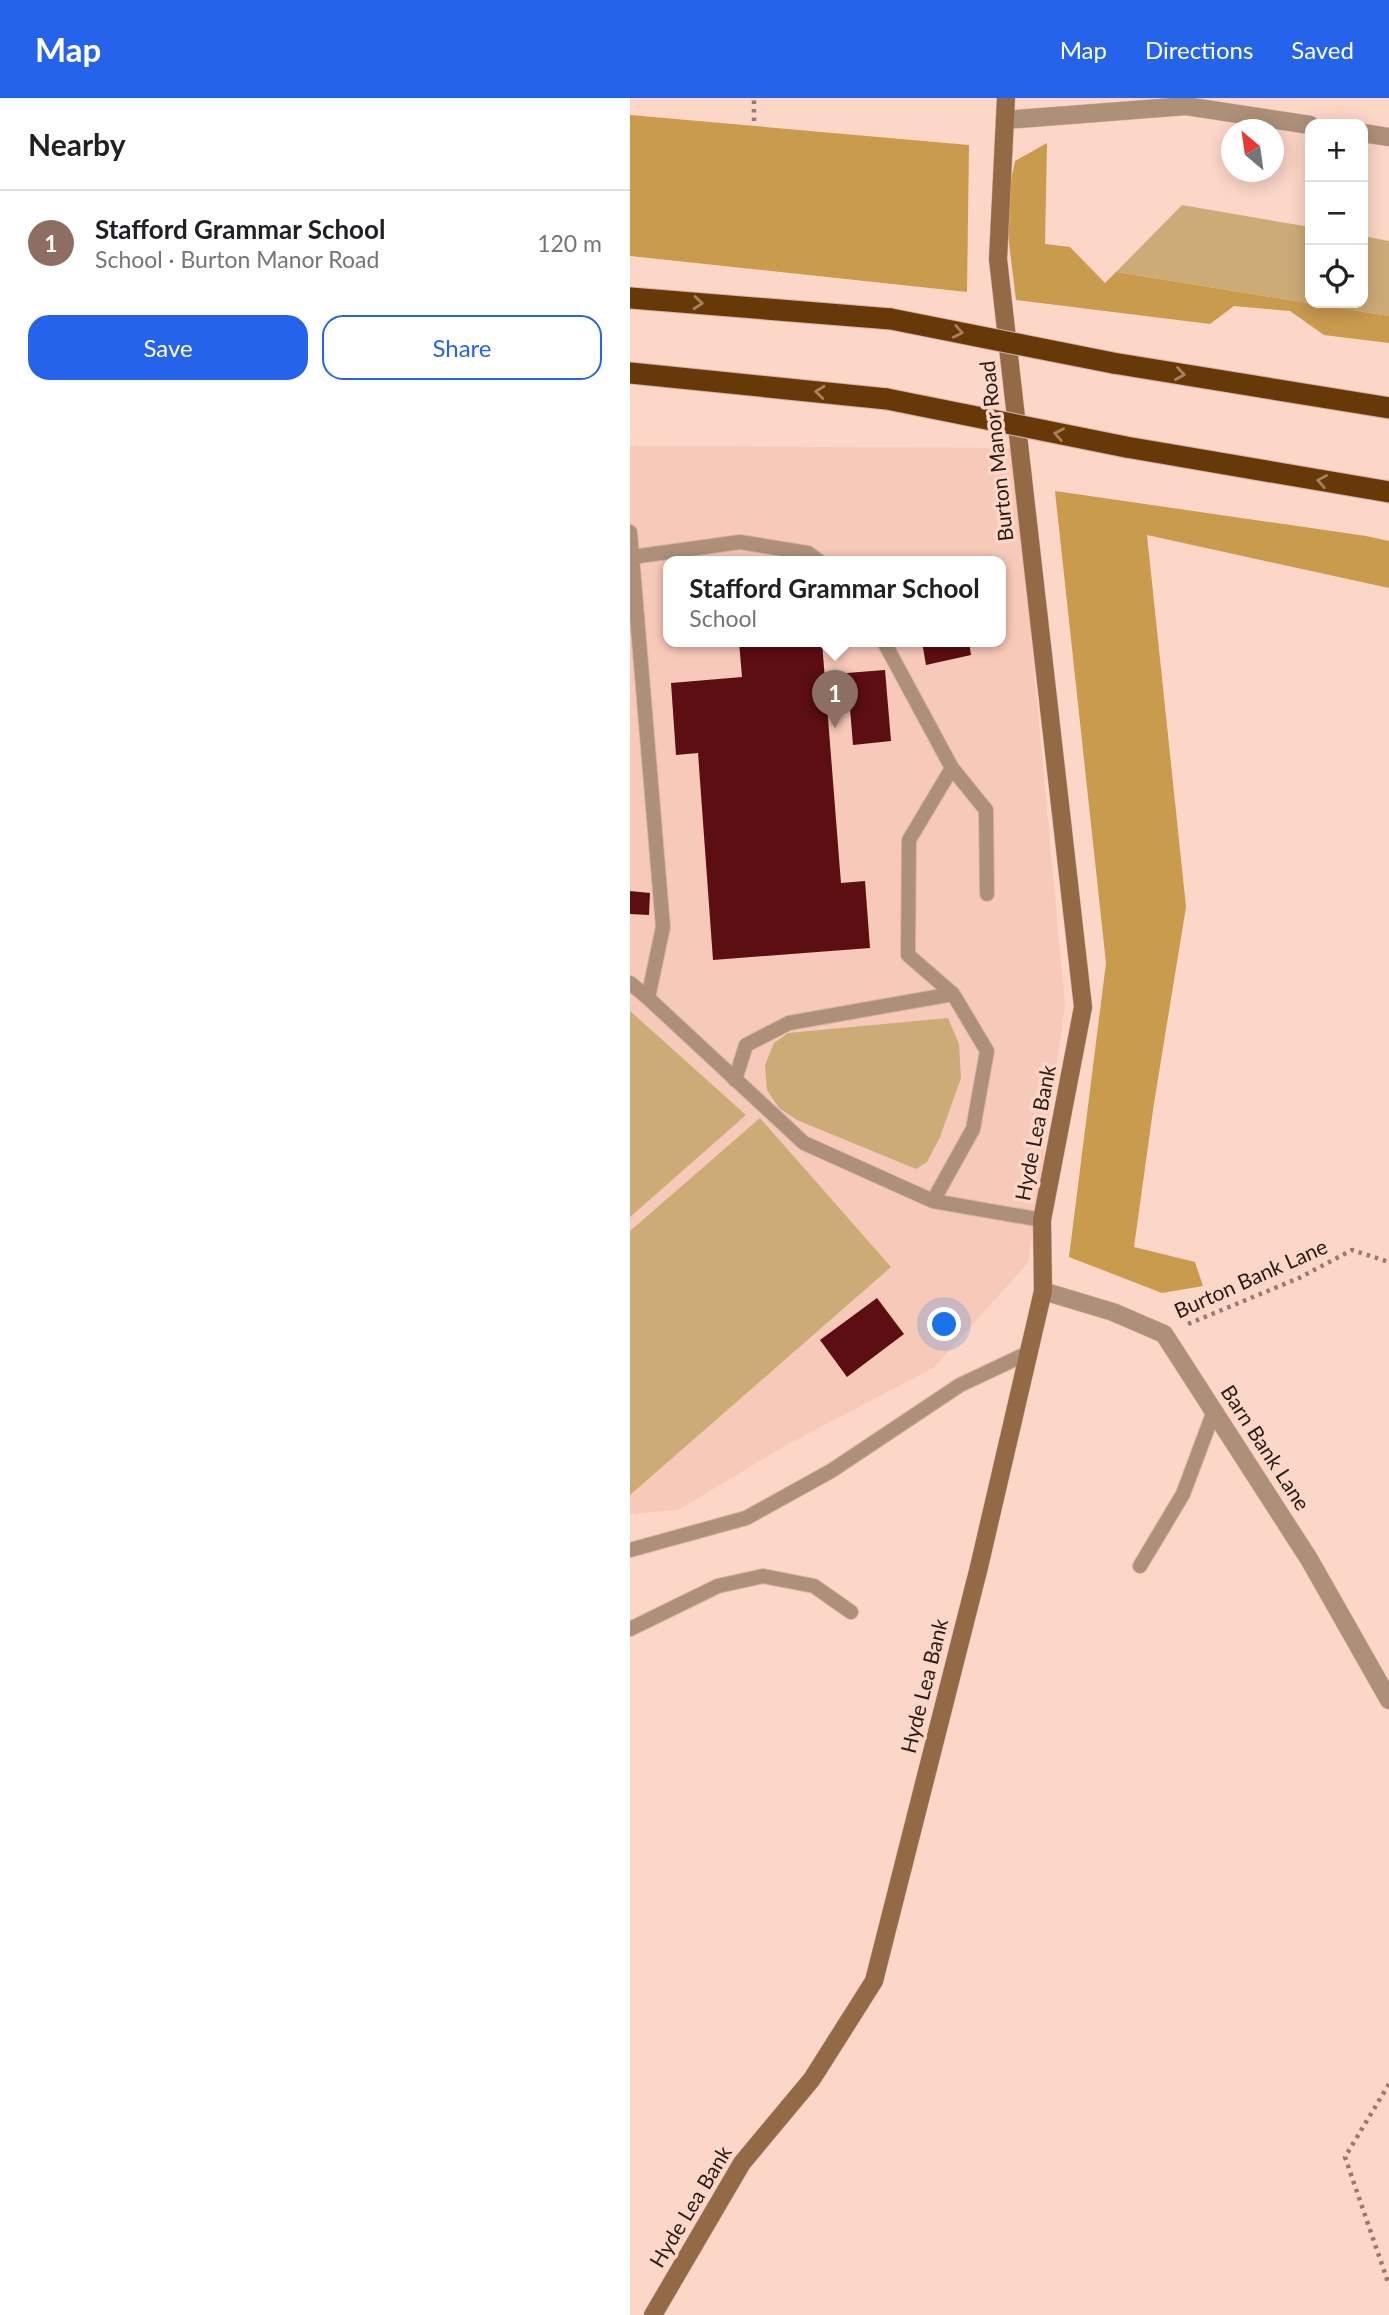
<!DOCTYPE html>
<meta charset="utf-8">
<style>
body{margin:0;font-family:Lato,sans-serif;background:#f6f6f6;color:#202124}
.controls{position:absolute;right:21px;top:21px;display:grid;overflow:hidden;border-radius:14px;box-shadow:0 4px 18px #0003}
.controls button{width:63px;height:63px;display:grid;place-items:center;padding:0;border:0;border-bottom:2px solid #e0e0e0;background:#fff;color:#202124;font:35px sans-serif}
.compass{position:absolute;left:591px;top:21px;width:63px;height:63px;border-radius:50%;background:#fff;box-shadow:0 4px 18px #0003;rotate:331deg}
.you{position:absolute;left:315px;top:1227px;width:24px;height:24px;margin:-18px;border:5px solid #fff;border-radius:50%;background:#1a73e8;box-shadow:0 0 0 10px #1a73e833}
.badge{display:grid;place-items:center;width:46px;height:46px;border-radius:50%;background:#2563eb;color:#fff;font-size:23px;font-weight:700}
.pin{position:absolute;translate:-50% -58px;filter:drop-shadow(0 2px 4px #0008)}
.pin::after{content:'';position:absolute;top:37px;width:24px;height:21px;background:inherit;clip-path:polygon(0 0,100% 0,50% 100%)}
.popup{position:absolute;left:33px;top:458px;width:343px;height:91px;box-sizing:border-box;display:grid;place-content:center;border-radius:14px;background:#fff;filter:drop-shadow(0 2px 5px #0005);font-size:23px;white-space:nowrap;color:#757577}
.popup b{font-size:26px;color:#202124}
.popup::after{content:'';position:absolute;left:50%;top:100%;margin-left:-14px;border:14px solid transparent;border-top-color:#fff}
.list{margin:0;padding:0;list-style:none}
h2{display:flex;justify-content:space-between;align-items:center;height:91px;margin:0;padding:0 28px;font-size:30px}
h2 small{font-size:23px;font-weight:400;color:#757577}
.list li{display:grid;grid-template-columns:46px 1fr auto;gap:21px;align-items:center;box-sizing:border-box;height:105px;padding:0 28px;border-top:2px solid #e0e0e0}
.list b{display:block;font-size:26px;white-space:nowrap}
.list p{margin:0;font-size:23px;white-space:nowrap;color:#757577}
.list em{font-size:23px;font-style:normal;color:#757577}
.actions{display:flex;gap:14px;padding:21px 28px}
.actions a{flex:1;padding:16px 0;border:2px solid #2563eb;border-radius:21px;text-align:center;font-size:24px;color:#2563eb}
.actions .main{background:#2563eb;color:#fff}
.icon{flex:none;width:38px;height:38px;fill:none;stroke:currentColor;stroke-width:2;stroke-linecap:round;stroke-linejoin:round}
.map{position:relative;flex:none;width:759px;height:2217px;overflow:hidden}
header{display:flex;align-items:center;gap:42px;box-sizing:border-box;height:98px;padding:0 35px;background:#2563eb;color:#fff}
header strong{font-size:33px}
nav{display:flex;gap:38px;margin-inline-start:auto;font-size:24px}
main{display:flex}
aside{flex:1;background:#fff}
.map>svg:first-child{display:block}
.built{fill:#f7c9b8;fill-rule:evenodd}
.green{fill:#cdab76}
.forest{fill:#c99b4d}
.building{fill:#5c0e12}
.lines{fill:none;stroke-linecap:round;stroke-linejoin:round}
.lane-casing{stroke:#d6b4a7;stroke-width:16}
.street-casing{stroke:#d6b4a7;stroke-width:19}
.secondary-casing{stroke:#d6b4a7;stroke-width:19}
.highway-casing{stroke:#d6b4a7;stroke-width:23}
.path{stroke:#967b71;stroke-width:4.5;stroke-dasharray:3.5 5;stroke-linecap:butt}
.lane{stroke:#ae9079;stroke-width:14}
.street{stroke:#ae9079;stroke-width:18}
.secondary{stroke:#946a46;stroke-width:18}
.highway{stroke:#683908;stroke-width:21}
.highway-bridge-casing{stroke:#d6b4a7;stroke-width:23;stroke-linecap:butt}
.highway-bridge{stroke:#683908;stroke-width:21}
.oneway{stroke:#ab805e}
.labels{text-anchor:middle;stroke-width:7;stroke-linejoin:round;paint-order:stroke}
.street-label{font-size:21px;fill:#281a15;stroke:#fcd6c7}
</style>
<header>
<strong>Map</strong>
<nav><a>Map</a><a>Directions</a><a>Saved</a></nav>
</header>
<main>
<aside>
<h2>Nearby<small></small></h2>
<ul class="list">
<li><span class="badge" style="background:#8d6e63">1</span><div><b>Stafford Grammar School</b><p>School · Burton Manor Road</p></div><em>120 m</em></li>
</ul>
<div class="actions"><a class="main">Save</a><a>Share</a></div>
</aside>
<div class="map">
<svg width="759" height="2217" viewBox="0 0 759 2217">
<rect width="100%" height="100%" fill="#fcd6c7"/>
<path class="built" d="M0,348L384,350L435,909L398,1165L303,1270L158,1346L48,1412L0,1416ZM39,464H371V544H39Z"/>
<path class="green" d="M552,107L680,129V205H733V138L759,143V218L486,174Z
M0,913L116,1017L0,1119Z
M318,920L329,946L331,980L310,1039L297,1064L286,1071L167,1022L149,1010L137,992L135,967L144,945L158,935Z
M130,1020L261,1169L0,1397V1133Z"/>
<path class="forest" d="M0,17L339,47L337,194L0,158Z
M417,45L415,146L440,149L475,185L486,174L759,218V245L694,237L660,213L604,208L580,226L386,202L375,112L385,63Z
M425,393L736,438L759,443V490L517,437L556,809L524,1005L504,1149L565,1164L573,1188L532,1195L439,1159L476,865Z"/>
<path class="building" d="M109,544H192L211,785L235,783L240,850L83,862L68,655L46,657L41,585L112,579Z
M292,544H339L341,557L296,567Z
M255,572L261,643L223,647L217,575Z
M0,793L20,795L19,817L0,816Z
M247,1200L274,1236L217,1279L190,1242Z"/>
<g class="lines">
<g class="lane-casing">
<path id="lane" d="M0,434L33,829L18,900L174,1045L303,1103L412,1122
M2,459L110,444L178,455L190,464
M254,544L322,670L279,742L278,857L323,896
M322,670L356,712L357,796
M0,885L18,900
M105,982L116,947L159,925L323,896L357,953L343,1031L303,1103
M0,1452L116,1420L201,1373L330,1287L398,1255
M510,1468L553,1396L584,1313
M0,1531L88,1488L133,1478L184,1488L221,1514"/>
</g>
<g class="street-casing">
<path id="street" d="M375,22L556,8L680,27
M733,35L759,39
M413,1193L483,1214L534,1236L679,1461L759,1602"/>
</g>
<g class="secondary-casing">
<path id="secondary" d="M23,2217L112,2065L182,1981L244,1883L349,1469L413,1193L412,1122L453,909L368,161L376,0"/>
</g>
<g class="highway-casing">
<path id="highway" d="M0,200L261,221
M483,265L759,310
M0,275L257,301
M496,349L759,394"/>
</g>
<path class="path" d="M124,23V0
M558,1226L669,1180L722,1152L759,1164
M759,1986L715,2059L759,2187"/>
<use href="#lane" class="lane"/>
<use href="#street" class="street"/>
<use href="#secondary" class="secondary"/>
<use href="#highway" class="highway"/>
<g class="highway-bridge-casing">
<path id="highway-bridge" d="M261,221L483,265
M257,301L496,349"/>
</g>
<use href="#highway-bridge" class="highway-bridge"/>
</g>
<defs><path id="oneway-chevron" d="M-2-3.5L2.5 0L-2 3.5" fill="none" stroke-width="1.6" stroke-linecap="round" stroke-linejoin="round" transform="scale(1.75)"/></defs>
<g class="oneway">
<use href="#oneway-chevron" transform="translate(68 205) rotate(5)"/>
<use href="#oneway-chevron" transform="translate(328 234) rotate(11)"/>
<use href="#oneway-chevron" transform="translate(550 276) rotate(9)"/>
<use href="#oneway-chevron" transform="translate(190 294) rotate(-174)"/>
<use href="#oneway-chevron" transform="translate(429 336) rotate(-169)"/>
<use href="#oneway-chevron" transform="translate(692 383) rotate(-170)"/>
</g>
<g class="labels">
<g class="street-label">
<text transform="translate(367 353) rotate(-96)" y="7">Burton Manor Road</text>
<text transform="translate(406 1035) rotate(-79)" y="7">Hyde Lea Bank</text>
<text transform="translate(621 1181) rotate(-24)" y="7">Burton Bank Lane</text>
<text transform="translate(635 1350) rotate(57)" y="7">Barn Bank Lane</text>
<text transform="translate(295 1588) rotate(-76)" y="7">Hyde Lea Bank</text>
<text transform="translate(61 2109) rotate(-59)" y="7">Hyde Lea Bank</text>
</g>
</g>
</svg>
<div class="controls">
<button>+</button>
<button>−</button>
<button><svg class="icon" aria-label="locate" viewBox="0 0 24 24"><circle cx="12" cy="12" r="6"/><path d="M12 2v4M12 18v4M2 12h4M18 12h4"/></svg></button>
</div>
<svg class="compass" viewBox="-18 -18 36 36"><path d="M0-13l5 13h-10z" fill="#e53935"/><path d="M0 13l5-13h-10z" fill="#757577"/></svg>
<div class="you"></div>
<div class="pin badge" style="left:205px;top:630px;background:#8d6e63">1</div>
<div class="popup"><b>Stafford Grammar School</b>School</div>
</div>
</main>
